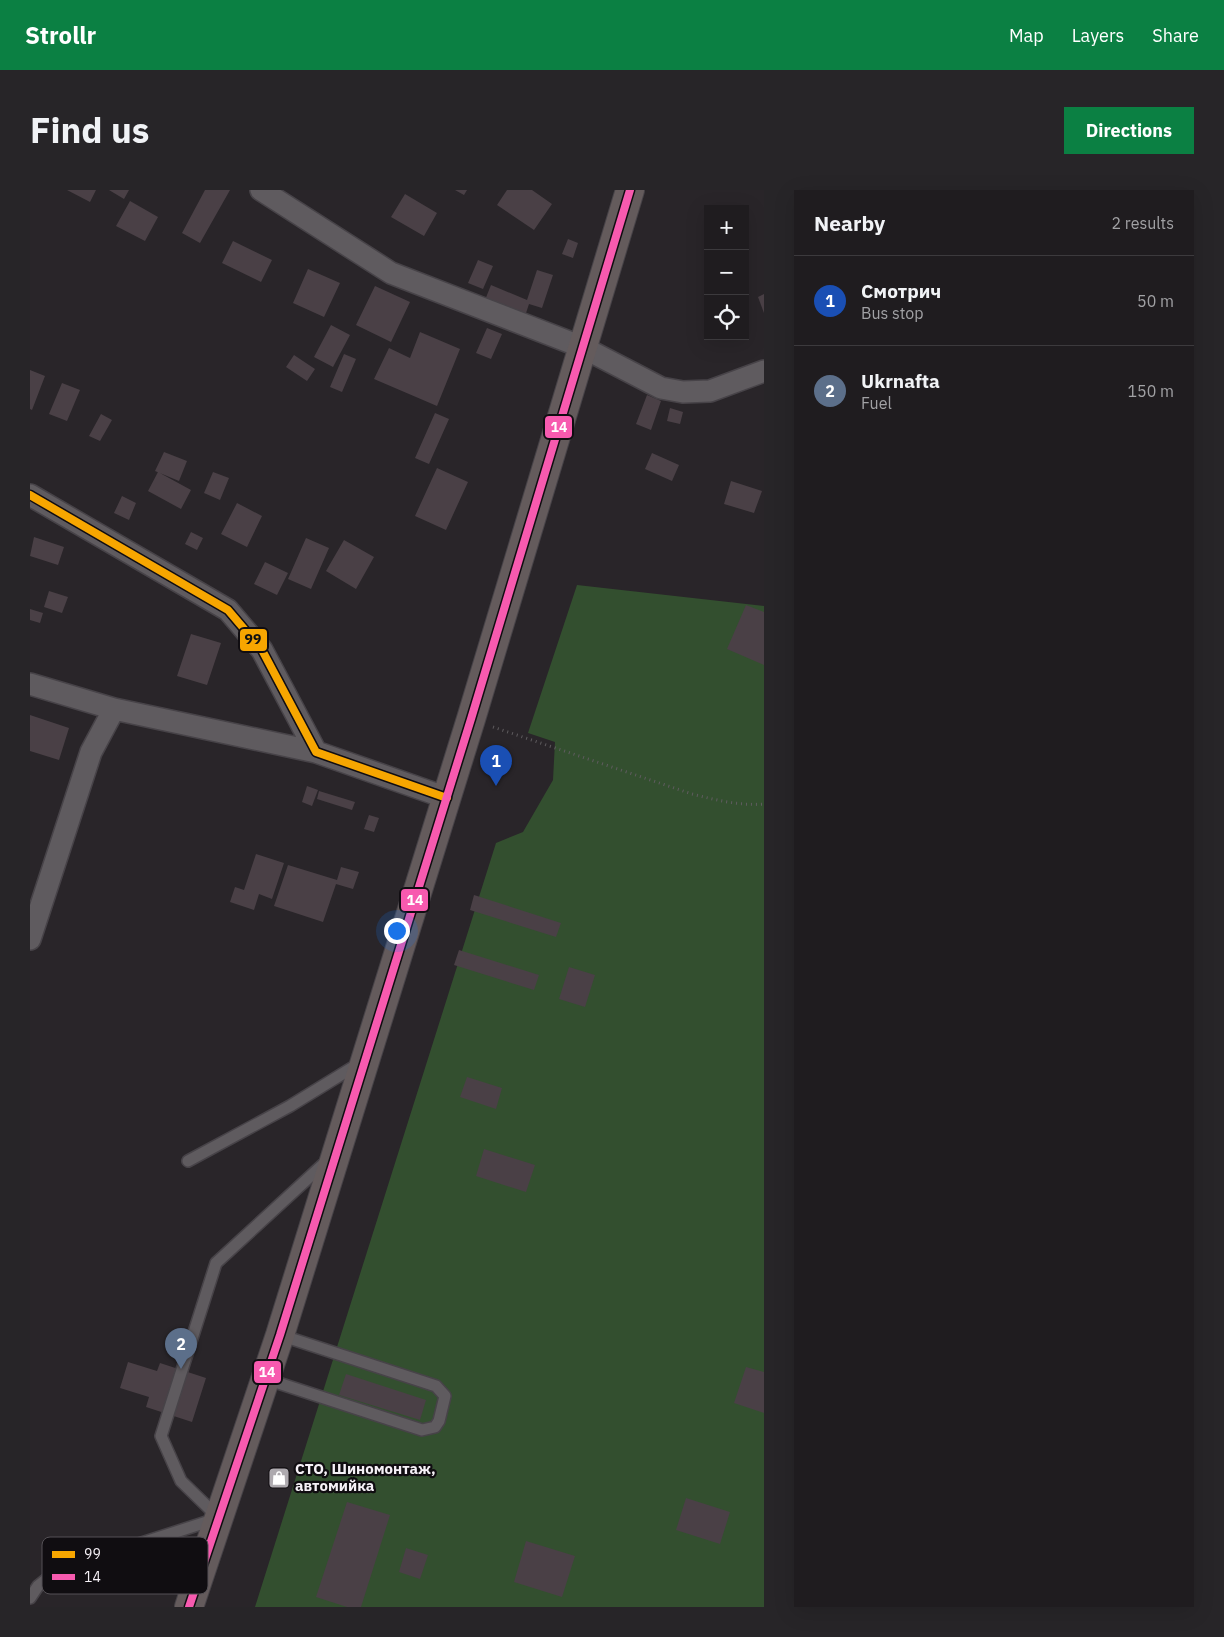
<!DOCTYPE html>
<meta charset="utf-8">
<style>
body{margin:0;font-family:"IBM Plex Sans",sans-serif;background:#272528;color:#f1f3f6}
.controls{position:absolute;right:15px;top:15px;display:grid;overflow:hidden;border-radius:0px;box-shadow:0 5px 20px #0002}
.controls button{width:45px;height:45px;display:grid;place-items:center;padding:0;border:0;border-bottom:1px solid #3c3a3d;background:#1f1c1f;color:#f1f3f6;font:25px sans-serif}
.you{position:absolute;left:366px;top:740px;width:18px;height:18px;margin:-12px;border:4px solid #fff;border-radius:50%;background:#1a73e8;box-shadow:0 0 0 8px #1a73e833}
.badge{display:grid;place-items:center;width:32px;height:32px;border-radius:50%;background:#0b8043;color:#fff;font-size:16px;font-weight:700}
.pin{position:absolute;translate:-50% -41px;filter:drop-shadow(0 1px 2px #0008)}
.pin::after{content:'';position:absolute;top:26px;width:18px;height:15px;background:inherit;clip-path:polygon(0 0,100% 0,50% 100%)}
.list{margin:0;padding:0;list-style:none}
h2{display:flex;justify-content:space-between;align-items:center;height:65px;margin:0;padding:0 20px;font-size:21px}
h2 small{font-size:16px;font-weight:400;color:#a1a1a4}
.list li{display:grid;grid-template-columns:32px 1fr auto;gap:15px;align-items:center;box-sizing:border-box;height:90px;padding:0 20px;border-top:1px solid #3c3a3d}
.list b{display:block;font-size:19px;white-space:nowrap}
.list p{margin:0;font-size:16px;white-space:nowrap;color:#a1a1a4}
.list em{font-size:16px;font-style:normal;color:#a1a1a4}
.icon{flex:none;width:28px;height:28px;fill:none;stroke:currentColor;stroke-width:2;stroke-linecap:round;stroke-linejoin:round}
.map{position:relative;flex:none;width:734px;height:1417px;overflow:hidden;border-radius:0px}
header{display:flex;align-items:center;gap:30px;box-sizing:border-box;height:70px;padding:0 25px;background:#0b8043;color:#fff}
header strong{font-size:24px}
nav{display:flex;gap:28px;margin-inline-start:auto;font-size:18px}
.intro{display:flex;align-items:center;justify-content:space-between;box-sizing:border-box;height:120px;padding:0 30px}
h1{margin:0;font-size:35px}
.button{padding:12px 22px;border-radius:0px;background:#0b8043;color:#fff;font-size:18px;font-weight:700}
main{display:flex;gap:30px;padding:0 30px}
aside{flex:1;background:#1f1c1f;border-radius:0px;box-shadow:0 5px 20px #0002}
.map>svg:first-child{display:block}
.green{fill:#334f2f}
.building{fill:#4a4046}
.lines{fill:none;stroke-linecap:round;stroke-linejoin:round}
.lane-casing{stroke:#474348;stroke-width:14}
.street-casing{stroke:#474348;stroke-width:24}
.primary-casing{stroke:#474348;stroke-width:30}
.path{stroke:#5f5c5f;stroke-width:3;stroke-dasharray:1 4;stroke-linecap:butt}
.lane{stroke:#5f5b5f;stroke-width:11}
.street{stroke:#5f5b5f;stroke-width:21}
.primary{stroke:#645b5c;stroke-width:28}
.bus-1-casing{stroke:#100d11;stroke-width:11}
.bus-2-casing{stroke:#100d11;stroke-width:11}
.bus-1{stroke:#f7a600;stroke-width:8}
.bus-2{stroke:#f75aaf;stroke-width:8}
.labels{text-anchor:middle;stroke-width:4.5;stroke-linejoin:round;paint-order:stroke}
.poi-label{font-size:15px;font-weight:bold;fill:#f6f1f7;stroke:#100d11;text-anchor:start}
.key{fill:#100d11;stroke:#555156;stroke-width:1}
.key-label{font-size:14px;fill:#f6f1f7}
.line-badge{stroke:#100d11;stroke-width:2}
.badge-label{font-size:14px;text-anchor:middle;font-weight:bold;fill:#fff}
.pale-badge-label{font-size:14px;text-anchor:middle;font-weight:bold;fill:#111}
</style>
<header>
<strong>Strollr</strong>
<nav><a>Map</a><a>Layers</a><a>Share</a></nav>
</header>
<div class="intro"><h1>Find us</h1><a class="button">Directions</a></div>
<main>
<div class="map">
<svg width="734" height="1417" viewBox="0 0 734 1417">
<rect width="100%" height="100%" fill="#292529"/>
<path class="green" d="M547,395L734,416V1417H225L466,653L493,642L523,590L525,552L498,543Z"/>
<path class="building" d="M37,0H66L60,12Z
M79,0H99L94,9Z
M175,0H200L170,53L152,43Z
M425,0H437L434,5Z
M477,0H502L522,14L504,40L467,15Z
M375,4L407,23L394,46L361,27Z
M100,11L128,27L115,51L86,36Z
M538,49L548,53L543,68L532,64Z
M203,51L242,70L231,92L192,73Z
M448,70L463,76L453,99L438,93Z
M278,79L310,93L294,127L263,113Z
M507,80L523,85L512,118L499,114L495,126L455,110L461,95L497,110Z
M345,96L380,112L361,152L326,135Z
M734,104V123L728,107Z
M301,135L320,145L303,177L284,167Z
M457,138L472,144L461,169L446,163Z
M390,142L430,159L407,216L344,189L359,158L380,168Z
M314,164L326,169L312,202L300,197Z
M264,165L285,179L277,191L256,177Z
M0,180L15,186L2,220L0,219Z
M32,193L50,200L37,231L19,224Z
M617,205L631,211L621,240L606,234Z
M640,218L653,222L650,234L637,231Z
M405,223L419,229L399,274L385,268Z
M71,224L82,230L70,251L59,246Z
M134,262L157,271L149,291L125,281Z
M622,263L649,275L642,291L615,279Z
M407,278L438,292L416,340L385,326Z
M128,282L161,300L151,319L118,301Z
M183,282L199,288L190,310L174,303Z
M701,291L732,301L724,323L694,314Z
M92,306L106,313L99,330L84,323Z
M207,313L232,326L217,357L191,344Z
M161,342L173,348L167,360L155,354Z
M4,347L34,357L28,375L0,366Z
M276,348L299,358L281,399L258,389Z
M314,350L344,367L326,399L296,381Z
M235,372L258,383L247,405L224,394Z
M19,401L38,407L32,423L14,417Z
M716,415L734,422V475L697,459Z
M0,419L13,423L10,433L0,430Z
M161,444L191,453L177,495L147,486Z
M0,525L39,538L29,570L0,561Z
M277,596L288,600L282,616L272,612Z
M289,601L325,612L322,620L287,609Z
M339,625L349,628L344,642L334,639Z
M226,664L254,673L242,709L229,704L224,720L200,712L205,697L214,700Z
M258,675L307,690L311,677L329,682L323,699L306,694L293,732L244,716Z
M444,705L531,733L526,747L440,720Z
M429,760L509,785L504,800L424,775Z
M539,777L565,785L555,817L529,809Z
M437,887L472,898L466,919L430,907Z
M454,959L505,975L496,1002L446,986Z
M98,1172L127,1181L130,1173L176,1188L162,1232L116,1217L119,1207L90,1198Z
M716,1177L734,1182V1223L704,1213Z
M316,1184L396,1210L390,1230L309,1205Z
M656,1308L700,1322L690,1354L646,1340Z
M317,1312L360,1325L331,1417H317L286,1407Z
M496,1351L545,1366L532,1407L484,1392Z
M376,1358L398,1365L390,1389L369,1382Z"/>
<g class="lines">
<g class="lane-casing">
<path id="lane" d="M158,971L260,916L330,873
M236,1189L392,1240L405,1237L409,1231L415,1206L406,1196L250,1145
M0,1408L8,1396L28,1380L189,1328L151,1291L131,1246L186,1073L298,970"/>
</g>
<g class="street-casing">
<path id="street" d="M231,0L361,83L552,157L631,198L653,202L680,201L734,181
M0,305L198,420L232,460L286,562L417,608
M0,494L84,519L286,562
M0,749L61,562L84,519"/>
</g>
<g class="primary-casing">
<path id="primary" d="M159,1417L250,1145L441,529L600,0"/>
</g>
<path class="path" d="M463,537L662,604C686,610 709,616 734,614"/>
<use href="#lane" class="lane"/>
<use href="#street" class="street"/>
<use href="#primary" class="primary"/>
<g class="bus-1-casing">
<path id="bus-1" d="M0,305L198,420L232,460L286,562L417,608"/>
</g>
<g class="bus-2-casing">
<path id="bus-2" d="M159,1417L250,1145L441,529L600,0"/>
</g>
<use href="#bus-1" class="bus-1"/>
<use href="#bus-2" class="bus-2"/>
</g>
<defs>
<g id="shop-square" transform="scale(1.125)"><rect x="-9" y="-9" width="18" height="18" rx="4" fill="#aeaaaf" stroke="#100d11"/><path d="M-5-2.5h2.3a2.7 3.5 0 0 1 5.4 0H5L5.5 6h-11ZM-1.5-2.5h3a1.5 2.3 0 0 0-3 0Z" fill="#fff"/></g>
</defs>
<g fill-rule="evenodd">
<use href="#shop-square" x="249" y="1288"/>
</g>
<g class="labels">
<g class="poi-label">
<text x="265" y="1284">СТО, Шиномонтаж,<tspan x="265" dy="17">автомийка</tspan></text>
</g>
</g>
<rect x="12" y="1347" width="166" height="57" rx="8" class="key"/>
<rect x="22" y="1361" width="23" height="7" fill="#f7a600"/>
<rect x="22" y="1384" width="23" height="6" fill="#f75aaf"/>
<g class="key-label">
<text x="54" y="1369">99</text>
<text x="54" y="1392">14</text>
</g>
<g class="line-badge">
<rect x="514" y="225" width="29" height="24" rx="5" fill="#f75aaf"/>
<rect x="209" y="438" width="29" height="24" rx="5" fill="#f7a600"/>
<rect x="370" y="698" width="29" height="24" rx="5" fill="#f75aaf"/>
<rect x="223" y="1170" width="29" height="24" rx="5" fill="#f75aaf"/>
</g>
<g class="badge-label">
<text x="529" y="242">14</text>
<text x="385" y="715">14</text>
<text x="237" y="1187">14</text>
</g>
<g class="pale-badge-label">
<text x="223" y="454">99</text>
</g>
</svg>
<div class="controls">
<button>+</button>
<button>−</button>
<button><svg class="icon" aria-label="locate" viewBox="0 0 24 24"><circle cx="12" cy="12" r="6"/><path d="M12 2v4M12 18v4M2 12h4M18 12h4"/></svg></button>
</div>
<div class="you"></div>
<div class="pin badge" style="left:466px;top:596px;background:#1a4fb4">1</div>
<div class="pin badge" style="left:151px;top:1179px;background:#5c6f8a">2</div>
</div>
<aside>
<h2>Nearby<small>2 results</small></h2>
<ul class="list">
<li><span class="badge" style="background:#1a4fb4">1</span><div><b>Смотрич</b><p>Bus stop</p></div><em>50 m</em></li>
<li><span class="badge" style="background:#5c6f8a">2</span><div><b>Ukrnafta</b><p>Fuel</p></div><em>150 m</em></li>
</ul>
</aside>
</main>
